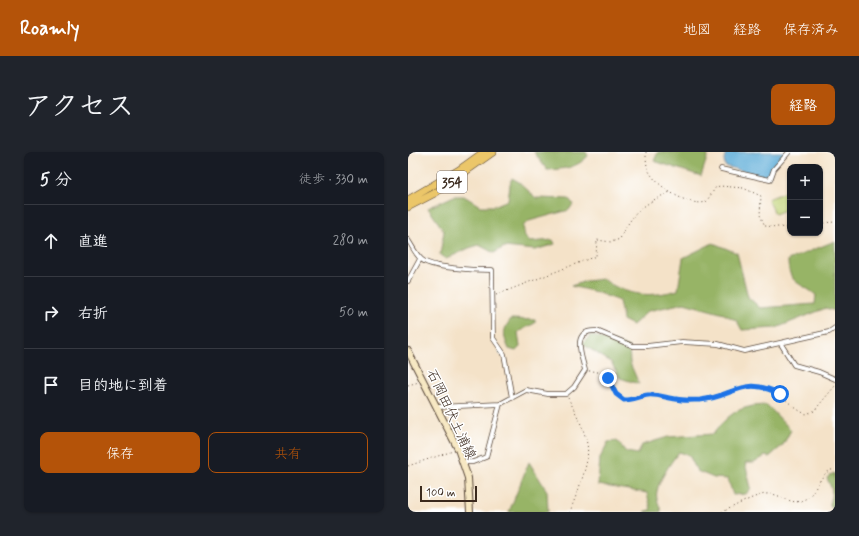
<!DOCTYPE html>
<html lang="ja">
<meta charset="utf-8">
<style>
body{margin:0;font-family:Mynerve,"Klee One",sans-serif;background:#20242c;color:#f1f3f6}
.controls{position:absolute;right:12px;top:12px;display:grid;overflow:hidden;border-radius:8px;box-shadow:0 1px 3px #0004}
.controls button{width:36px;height:36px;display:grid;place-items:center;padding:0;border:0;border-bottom:1px solid #363941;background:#171b24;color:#f1f3f6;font:20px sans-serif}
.scale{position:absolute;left:12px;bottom:10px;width:57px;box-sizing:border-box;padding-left:4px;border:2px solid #3b2a1e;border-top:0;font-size:11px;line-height:14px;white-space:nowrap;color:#3b2a1e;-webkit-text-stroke:3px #fff;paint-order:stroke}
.stop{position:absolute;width:12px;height:12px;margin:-9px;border:3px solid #1a73e8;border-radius:50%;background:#fff}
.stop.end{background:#1a73e8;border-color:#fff;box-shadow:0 1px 4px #0008}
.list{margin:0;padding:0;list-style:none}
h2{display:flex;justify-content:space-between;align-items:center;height:52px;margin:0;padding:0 16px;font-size:17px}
h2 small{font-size:13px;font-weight:400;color:#9ea1a6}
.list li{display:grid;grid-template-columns:26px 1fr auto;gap:12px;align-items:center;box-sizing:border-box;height:72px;padding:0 16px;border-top:1px solid #363941}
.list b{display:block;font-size:15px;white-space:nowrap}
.list em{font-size:13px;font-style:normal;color:#9ea1a6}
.actions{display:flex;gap:8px;padding:12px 16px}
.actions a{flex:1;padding:9px 0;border:1px solid #b45309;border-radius:8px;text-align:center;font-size:14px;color:#b45309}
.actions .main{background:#b45309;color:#fff}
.icon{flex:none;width:22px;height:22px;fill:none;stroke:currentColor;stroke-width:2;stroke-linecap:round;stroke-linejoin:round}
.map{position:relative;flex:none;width:427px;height:360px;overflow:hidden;border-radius:8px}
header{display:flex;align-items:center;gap:24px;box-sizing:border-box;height:56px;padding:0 20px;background:#b45309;color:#fff}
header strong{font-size:19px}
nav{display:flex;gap:22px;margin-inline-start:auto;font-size:14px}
.intro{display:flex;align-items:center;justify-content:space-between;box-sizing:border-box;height:96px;padding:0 24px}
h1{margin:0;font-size:28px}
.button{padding:10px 18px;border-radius:8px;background:#b45309;color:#fff;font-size:14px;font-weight:700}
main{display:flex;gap:24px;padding:0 24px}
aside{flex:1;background:#171b24;border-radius:8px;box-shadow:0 1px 3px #0004}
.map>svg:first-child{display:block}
.green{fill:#bfd275;stroke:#7d7e4a}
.forest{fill:#97b466;stroke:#696f42}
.water{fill:#5eadd8;stroke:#4c6c7b}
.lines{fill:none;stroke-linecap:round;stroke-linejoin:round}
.stream{stroke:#5eadd8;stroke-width:1}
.minor-casing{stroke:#574638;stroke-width:5.5}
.secondary-casing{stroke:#574638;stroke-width:8}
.trunk-casing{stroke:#574638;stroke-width:8}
.path{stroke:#574638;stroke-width:1;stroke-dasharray:1 3;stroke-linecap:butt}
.minor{stroke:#fff;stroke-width:4}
.secondary{stroke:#f7e8c3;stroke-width:6}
.trunk{stroke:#ebc669;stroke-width:7}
.route{stroke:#1a73e8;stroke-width:5}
.labels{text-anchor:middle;stroke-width:3;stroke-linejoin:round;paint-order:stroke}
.shield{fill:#fff;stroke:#766a62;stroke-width:1}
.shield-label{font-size:13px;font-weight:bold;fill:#3b2a1e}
.street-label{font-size:14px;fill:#3b2a1e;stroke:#fff}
</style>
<header>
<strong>Roamly</strong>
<nav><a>地図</a><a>経路</a><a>保存済み</a></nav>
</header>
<div class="intro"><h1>アクセス</h1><a class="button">経路</a></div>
<main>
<aside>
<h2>5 分<small>徒歩 · 330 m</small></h2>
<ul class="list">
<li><svg class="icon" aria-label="ahead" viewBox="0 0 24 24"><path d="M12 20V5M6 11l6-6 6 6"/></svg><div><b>直進</b></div><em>280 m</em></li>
<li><svg class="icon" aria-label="right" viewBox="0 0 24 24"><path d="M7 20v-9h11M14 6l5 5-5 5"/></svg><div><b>右折</b></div><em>50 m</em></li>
<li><svg class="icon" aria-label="arrive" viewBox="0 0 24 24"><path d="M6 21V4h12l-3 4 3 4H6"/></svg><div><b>目的地に到着</b></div></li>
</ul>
<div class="actions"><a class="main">保存</a><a>共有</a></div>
</aside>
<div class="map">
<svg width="427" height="360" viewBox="0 0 427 360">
<rect width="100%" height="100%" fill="#fff"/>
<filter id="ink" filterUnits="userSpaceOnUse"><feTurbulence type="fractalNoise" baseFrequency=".025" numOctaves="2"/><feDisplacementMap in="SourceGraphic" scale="8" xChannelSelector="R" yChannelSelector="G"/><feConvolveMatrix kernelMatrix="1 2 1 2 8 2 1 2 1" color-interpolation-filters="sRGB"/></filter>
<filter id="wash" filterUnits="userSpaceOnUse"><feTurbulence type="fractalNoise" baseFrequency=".012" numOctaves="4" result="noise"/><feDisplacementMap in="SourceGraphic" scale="16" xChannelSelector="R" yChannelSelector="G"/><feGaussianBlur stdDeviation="0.9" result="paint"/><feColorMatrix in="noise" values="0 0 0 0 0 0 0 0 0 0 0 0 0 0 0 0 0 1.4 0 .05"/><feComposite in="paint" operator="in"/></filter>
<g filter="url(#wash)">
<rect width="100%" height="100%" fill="#f4e2c8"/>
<path class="green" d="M382,38V56L367,62L360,47Z"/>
<path class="forest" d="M126,0H178L180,4C169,16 156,17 139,18Z
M250,0H301L293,24L246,9Z
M104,26L111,30L128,46L161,47L165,52L161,58L121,69L115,74L117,85L122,90L145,88L147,92L127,98L96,95L86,101L71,93L61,96L38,107L32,103L36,79L20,56L46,44H56L72,54H86L100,48L102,32Z
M427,89V159L418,156L368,176L334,178L329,169L316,162L276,151L240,159L225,173L215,168L211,149L188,140L163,134L178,129L195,127C218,144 242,146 270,138L275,106L305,91L329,101L340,145L352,156L407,152L408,143C392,130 380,132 380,108Z
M103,167L127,168V171L110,180L112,195L108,199L101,197C95,183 94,179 103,167Z
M183,183L221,195L222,211L231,232L212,226L203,210L174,192Z
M359,253L383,278L375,293L361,305L357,304L346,311H337L343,336L338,342L325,343L320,327L306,326L289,319L281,303L271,300C264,308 251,328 249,339C247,347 252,353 253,360H237L243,357L239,341L190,333L192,306L200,290L209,289L218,300L230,302L234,293L260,285L305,282C322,261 330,254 359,253Z
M121,310L139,339L140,360H101Z
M427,321V359L422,353L424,338L419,326L422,323Z"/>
<path class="water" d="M318,0H378L364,17L361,26L317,14L316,7Z"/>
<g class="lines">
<path class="stream" d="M91,199L93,203"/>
</g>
</g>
<g filter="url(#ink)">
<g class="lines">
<g class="minor-casing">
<path id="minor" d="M313,17L362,28L366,17L381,0
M0,88C4,94 7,101 12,106C21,117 69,118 84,118L85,186L96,202L104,246
M0,129L12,107
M373,192L386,213L411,220L427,227
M30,255L92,252L118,238L140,242H158L166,235L177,218C173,203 163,177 189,179L225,194H239L274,190L310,192L336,199L421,180L427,176
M55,310H65L78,305L92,252"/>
</g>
<g class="secondary-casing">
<path id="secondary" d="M0,199L50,297L60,326L62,360"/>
</g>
<g class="trunk-casing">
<path id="trunk" d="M0,48L51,18L76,0
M0,55L27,41L85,0"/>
</g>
<path class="path" d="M238,0C238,7 238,15 242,21C251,36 281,55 298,50L308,35L312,34L335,36L353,44L352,63L357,74L382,76
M412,71L427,70
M88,143L188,104L189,88L203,90L212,87C224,61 235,52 262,40
M181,219C203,218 201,240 217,248C226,248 234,243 243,243C261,245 277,250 295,247C316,244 332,230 354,235C374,239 381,255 398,262L406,259L427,234
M0,233L11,230
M160,246C168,261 176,276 179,292C183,311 168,342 162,360
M0,314L45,299
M314,360C326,355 351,340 363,342C374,343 384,354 395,348C410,342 410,320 427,317"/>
<use href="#minor" class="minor"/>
<use href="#secondary" class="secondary"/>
<use href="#trunk" class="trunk"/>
</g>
</g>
<g class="lines" filter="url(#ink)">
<path class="route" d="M200,226L208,242L216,248C225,248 232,244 240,243C249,242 259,246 268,247C276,249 284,248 292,248C327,245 333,223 372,242"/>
</g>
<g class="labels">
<rect class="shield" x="29" y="19" width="30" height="22" rx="3"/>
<g class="shield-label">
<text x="44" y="35">354</text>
</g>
<g class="street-label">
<text transform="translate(44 262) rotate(65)" y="5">石岡田伏土浦線</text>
</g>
</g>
</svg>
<div class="controls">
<button>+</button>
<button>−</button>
</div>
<div class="scale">100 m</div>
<div class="stop" style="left:372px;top:242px"></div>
<div class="stop end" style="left:200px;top:226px"></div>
</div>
</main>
